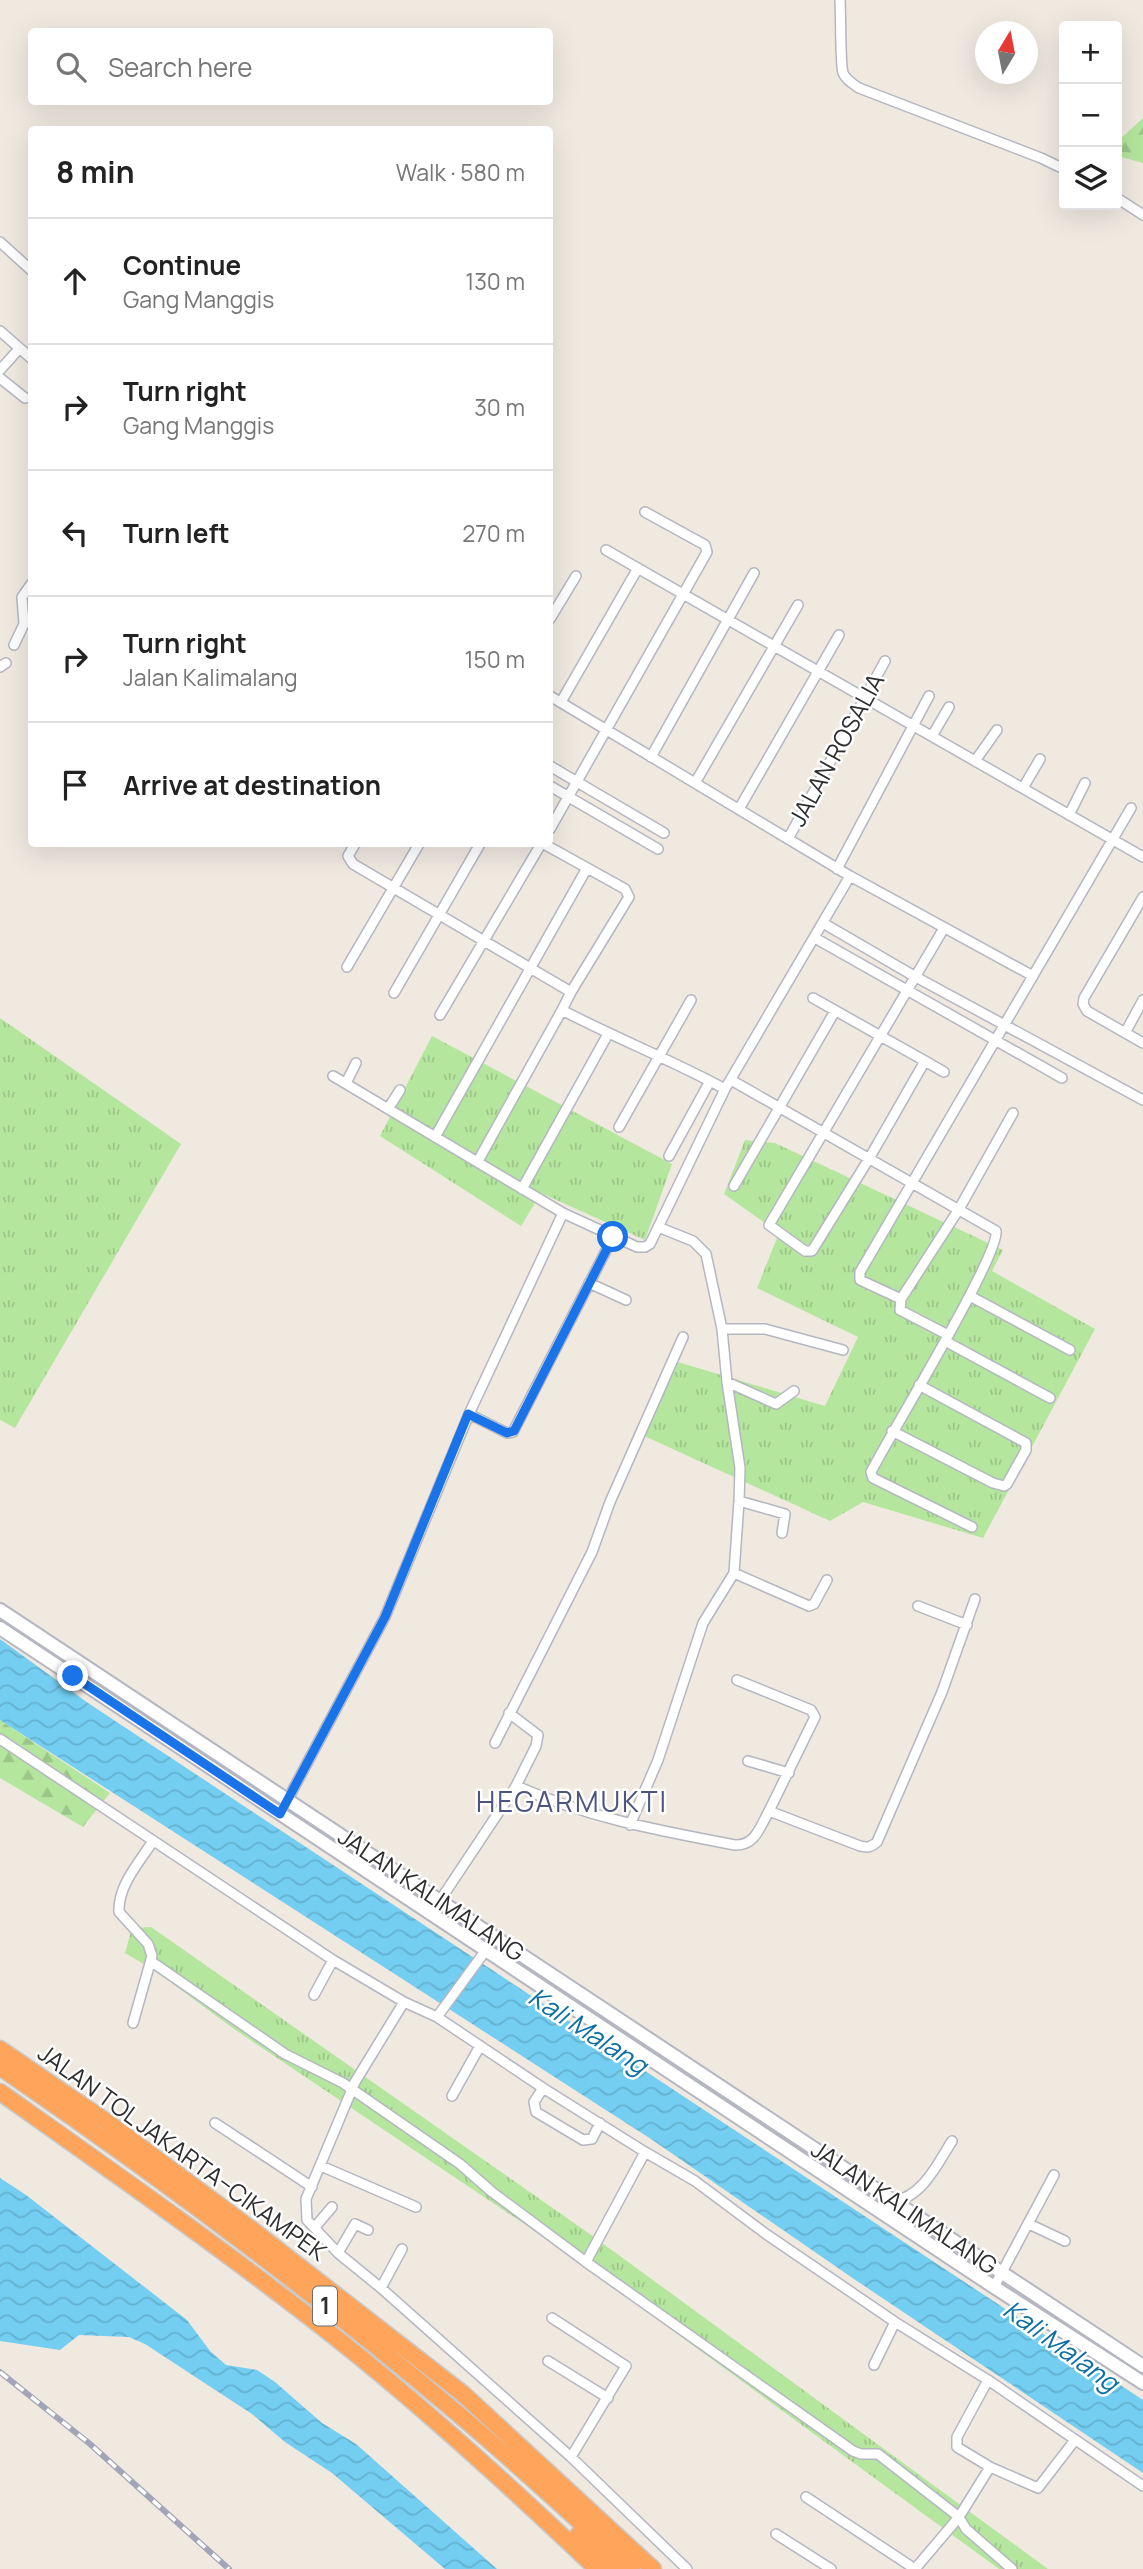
<!DOCTYPE html>
<meta charset="utf-8">
<style>
body{margin:0;font-family:Manrope,sans-serif;background:#f6f6f6;color:#222}
.controls{position:absolute;right:21px;top:21px;display:grid;overflow:hidden;border-radius:7px;box-shadow:0 7px 28px #0002}
.controls button{width:63px;height:63px;display:grid;place-items:center;padding:0;border:0;border-bottom:2px solid #e0e0e0;background:#fff;color:#222;font:35px sans-serif}
.compass{position:absolute;left:975px;top:21px;width:63px;height:63px;border-radius:50%;background:#fff;box-shadow:0 7px 28px #0002;rotate:10deg}
.stop{position:absolute;width:21px;height:21px;margin:-16px;border:5px solid #1a73e8;border-radius:50%;background:#fff}
.stop.end{background:#1a73e8;border-color:#fff;box-shadow:0 2px 7px #0008}
.list{margin:0;padding:0;list-style:none}
h2{display:flex;justify-content:space-between;align-items:center;height:91px;margin:0;padding:0 28px;font-size:30px}
h2 small{font-size:23px;font-weight:400;color:#767676}
.list li{display:grid;grid-template-columns:46px 1fr auto;gap:21px;align-items:center;box-sizing:border-box;height:126px;padding:0 28px;border-top:2px solid #e0e0e0}
.list b{display:block;font-size:26px;white-space:nowrap}
.list p{margin:0;font-size:23px;white-space:nowrap;color:#767676}
.list em{font-size:23px;font-style:normal;color:#767676}
.icon{flex:none;width:38px;height:38px;fill:none;stroke:currentColor;stroke-width:2;stroke-linecap:round;stroke-linejoin:round}
.map{position:relative;flex:none;width:1143px;height:2569px;overflow:hidden}
.search{position:absolute;background:#fff;box-shadow:0 7px 28px #0002;left:28px;top:28px;width:525px;height:77px;display:flex;align-items:center;gap:18px;box-sizing:border-box;padding:0 24px;border-radius:7px;color:#767676;font-size:26px}
.panel{position:absolute;background:#fff;box-shadow:0 7px 28px #0002;left:28px;top:126px;width:525px;height:721px;border-radius:7px}
.map>svg:first-child{display:block}
.grass{fill:url(#grass-tufts)}
.forest{fill:url(#forest-firs)}
.water{fill:url(#water-waves)}
.lines{fill:none;stroke-linecap:round;stroke-linejoin:round}
.street-casing{stroke:#b4b6c1;stroke-width:12}
.secondary-casing{stroke:#b4b6c1;stroke-width:16}
.highway-casing{stroke:#c9c9c9;stroke-width:19}
.street{stroke:#fff;stroke-width:9}
.secondary{stroke:#fff;stroke-width:12}
.highway{stroke:#ffa45b;stroke-width:16}
.rail-casing{stroke:#a2a5b8;stroke-width:6}
.rail{stroke:#fff;stroke-width:3.5;stroke-dasharray:10;stroke-linecap:butt}
.route{stroke:#1a73e8;stroke-width:9}
.labels{text-anchor:middle;stroke-width:5;stroke-linejoin:round;paint-order:stroke}
.shield{fill:#fff;stroke:#6d6d6d;stroke-width:2}
.shield-label{font-size:23px;font-weight:bold;fill:#2e2e2e}
.street-label{font-size:24px;fill:#2e2e2e;stroke:#fff}
.water-label{font-size:26px;font-style:italic;fill:#0b6ea5;stroke:#fff}
.quarter-label{font-size:28px;letter-spacing:2px;fill:#4c5580;stroke:#fff}
</style>
<div class="map">
<svg width="1143" height="2569" viewBox="0 0 1143 2569">
<defs>
<pattern id="grass-tufts" width="24" height="20" patternUnits="userSpaceOnUse" patternTransform="scale(1.75)"><rect width="24" height="20" fill="#b5e69d"/><path d="M3 7l-1-3M5 7V3M7 7l1-3M15 17l-1-3M17 17v-4M19 17l1-3" fill="none" stroke="#9cc688"/></pattern>
<pattern id="forest-firs" width="22" height="20" patternUnits="userSpaceOnUse" patternTransform="scale(1.75)"><rect width="22" height="20" fill="#b5e69d"/><path d="M5 1l3.5 6h-7zM16 11l3.5 6h-7z" fill="#9cc688"/></pattern>
<pattern id="water-waves" width="16" height="10" patternUnits="userSpaceOnUse" patternTransform="scale(1.75)"><rect width="16" height="10" fill="#73cef2"/><path d="M0 5q4-4 8 0t8 0" fill="none" stroke="#64b1d0"/></pattern>
</defs>
<rect width="100%" height="100%" fill="#efe9e0"/>
<path class="grass" d="M0,1018L181,1144L15,1428L0,1420Z
M432,1036L672,1164L645,1240L541,1193L521,1226L380,1136Z
M745,1140L775,1143L1003,1250L992,1271L1095,1329L983,1538L863,1502L830,1521L640,1434L671,1360L825,1406L858,1337L757,1288L779,1233L724,1194Z
M151,1927L594,2237L1048,2569H999L554,2244L234,2029L154,1970L125,1953L132,1928Z"/>
<path class="forest" d="M1143,118V163L1117,156V142Z
M0,1720L110,1793L83,1827L0,1778Z"/>
<path class="water" d="M0,1639L88,1703L1134,2394L1143,2400V2473L854,2279L651,2139L0,1720Z
M0,2178L26,2195L187,2320L210,2351L226,2365L257,2370L275,2382L322,2423L356,2444L497,2569H445L332,2473L285,2442L252,2414L145,2344L129,2337L79,2335L60,2350L0,2341Z"/>
<g class="lines">
<g class="street-casing">
<path id="street" d="M840,0C841,15 840,62 843,73C846,80 853,84 859,88L1041,158L1064,169
M1117,198L1143,215
M0,242L32,271
M0,331L32,359
M0,370L19,349
M0,378L25,398
M606,550L1143,857
M550,619L576,576
M14,645L24,624L22,597L32,583
M0,667L6,663
M550,696L850,876L1033,976
M561,702L638,568
M932,736L949,707
M651,757L754,573
M975,761L997,730
M550,766L664,833
M695,783L798,605
M550,786L658,849
M1023,788L1040,759
M739,809L839,635
M1069,815L1085,783
M550,829L707,552L705,545L645,512
M788,839L885,661
M355,844L348,856L353,864L571,992L562,1010C615,1038 672,1060 725,1089
M544,844L625,889L629,897L571,992
M837,869L929,696
M1143,897L1084,998L1083,1004L1087,1011L1143,1043
M823,923L914,976L1143,1100
M944,928L769,1225L805,1251H812L870,1157L925,1061L944,1072
M815,938L1062,1078
M347,967L419,844
M394,993L480,844
M813,998L925,1061
M440,1015L541,844
M1125,1033L1143,1000
M333,1076L563,1213
M731,1080L996,1231C1000,1255 889,1436 871,1472L873,1478L972,1527
M346,1083L356,1063
M388,1109L400,1090
M619,1127L691,1000
M435,1137L587,868
M669,1156L710,1081
M478,1161L562,1010
M734,1186L835,1011
M522,1189L608,1034
M589,1283L626,1300
M970,1296L1070,1350
M901,1299L860,1280V1272L1131,808
M722,1329H765L843,1350
M948,1335L900,1310L901,1299L959,1209L1013,1113
M945,1341L1050,1398
M727,1382L776,1404L794,1391
M469,1414L507,1433L513,1432L613,1237
M892,1431L993,1483L1004,1486L1007,1484L1026,1450V1443L919,1385
M739,1501L785,1514L782,1533
M734,1573L809,1606L814,1604L827,1580
M918,1606L967,1625
M737,1680L811,1710L815,1717L769,1811
M509,1713L538,1735L536,1746L516,1786
M0,1739L333,1960L404,2002L437,2017L543,2088L645,2152L695,2181L766,2234L895,2322L988,2380L1143,2486
M495,1743L592,1552L610,1502L683,1337
M748,1761L789,1773
M280,1814L385,1617L469,1414L563,1213L637,1247H645L650,1244L725,1089L850,876
M630,1825L658,1760L703,1623L734,1573L739,1501L740,1468L727,1382L722,1329L706,1254L693,1241L658,1227
M431,1914L516,1786C590,1818 656,1830 735,1845C755,1846 760,1827 769,1811L860,1846C868,1848 871,1847 877,1842L942,1692L975,1599
M152,1962L285,2054L343,2083L460,2164L492,2192L586,2262L853,2451L861,2454H878L959,2517L966,2529L1012,2569
M314,1995L333,1960
M404,2002L355,2082L306,2199L307,2220L338,2253L381,2288L571,2457L687,2569
M437,2017L486,1950
M133,2023L152,1956L148,1944L119,1912C118,1885 139,1863 153,1841
M543,2088L534,2102L536,2112L583,2140L592,2139L600,2123
M452,2096L480,2046
M215,2123L312,2187
M321,2166L416,2207
M884,2214L893,2201C922,2198 938,2163 952,2141
M1029,2224L1065,2241
M315,2227L332,2207
M338,2253L355,2224L368,2230
M586,2262L645,2152
M994,2287L1054,2175
M381,2288L402,2249
M552,2318L626,2366L571,2457
M548,2361L608,2398
M874,2365L895,2322
M988,2380L957,2437V2447L990,2467L1038,2488L1075,2440
M806,2497L915,2569
M776,2534L831,2569
M915,2569L959,2517L990,2467"/>
</g>
<g class="secondary-casing">
<path id="secondary" d="M0,1610L1143,2366
M0,1628L994,2287L1143,2383"/>
</g>
<g class="highway-casing">
<path id="highway" d="M0,2049L107,2122L251,2229L462,2393L653,2569
M0,2067C158,2175 311,2290 457,2413C517,2463 574,2517 632,2569
M0,2092C113,2172 226,2251 335,2337C426,2409 513,2489 597,2569
M578,2535L614,2569"/>
</g>
<use href="#street" class="street"/>
<use href="#secondary" class="secondary"/>
<use href="#highway" class="highway"/>
<g class="rail-casing">
<path id="rail" d="M0,2372L90,2444L229,2569"/>
</g>
<use href="#rail" class="rail"/>
</g>
<g class="lines">
<path class="route" d="M73,1676L280,1814L385,1617L468,1414L507,1433L514,1431L613,1237"/>
</g>
<g class="labels">
<rect class="shield" x="313" y="2286.5" width="24" height="39" rx="5"/>
<g class="shield-label">
<text x="325" y="2314">1</text>
</g>
<g class="street-label">
<text transform="translate(837 750) rotate(-61)" y="8">JALAN ROSALIA</text>
<text transform="translate(431 1895) rotate(34)" y="8">JALAN KALIMALANG</text>
<text transform="translate(182 2153) rotate(36)" y="8">JALAN TOL JAKARTA–CIKAMPEK</text>
<text transform="translate(904 2208) rotate(34)" y="8">JALAN KALIMALANG</text>
</g>
<g class="water-label">
<text transform="translate(588 2031) rotate(33)" y="9">Kali Malang</text>
<text transform="translate(1061 2346) rotate(36)" y="9">Kali Malang</text>
</g>
<g class="quarter-label">
<text x="572" y="1812">HEGARMUKTI</text>
</g>
</g>
</svg>
<div class="controls">
<button>+</button>
<button>−</button>
<button><svg class="icon" aria-label="layers" viewBox="0 0 24 24"><path d="M12 4l9 5-9 5-9-5zM3 14l9 5 9-5"/></svg></button>
</div>
<svg class="compass" viewBox="-18 -18 36 36"><path d="M0-13l5 13h-10z" fill="#e53935"/><path d="M0 13l5-13h-10z" fill="#767676"/></svg>
<div class="stop" style="left:613px;top:1237px"></div>
<div class="stop end" style="left:73px;top:1676px"></div>
<div class="search"><svg class="icon" aria-label="search" viewBox="0 0 24 24"><circle cx="10" cy="10" r="6"/><path d="M15 15l6 6"/></svg>Search here</div>
<section class="panel">
<h2>8 min<small>Walk · 580 m</small></h2>
<ul class="list">
<li><svg class="icon" aria-label="ahead" viewBox="0 0 24 24"><path d="M12 20V5M6 11l6-6 6 6"/></svg><div><b>Continue</b><p>Gang Manggis</p></div><em>130 m</em></li>
<li><svg class="icon" aria-label="right" viewBox="0 0 24 24"><path d="M7 20v-9h11M14 6l5 5-5 5"/></svg><div><b>Turn right</b><p>Gang Manggis</p></div><em>30 m</em></li>
<li><svg class="icon" aria-label="left" viewBox="0 0 24 24"><path d="M17 20v-9H6M10 6l-5 5 5 5"/></svg><div><b>Turn left</b></div><em>270 m</em></li>
<li><svg class="icon" aria-label="right" viewBox="0 0 24 24"><path d="M7 20v-9h11M14 6l5 5-5 5"/></svg><div><b>Turn right</b><p>Jalan Kalimalang</p></div><em>150 m</em></li>
<li><svg class="icon" aria-label="arrive" viewBox="0 0 24 24"><path d="M6 21V4h12l-3 4 3 4H6"/></svg><div><b>Arrive at destination</b></div></li>
</ul>
</section>
</div>
